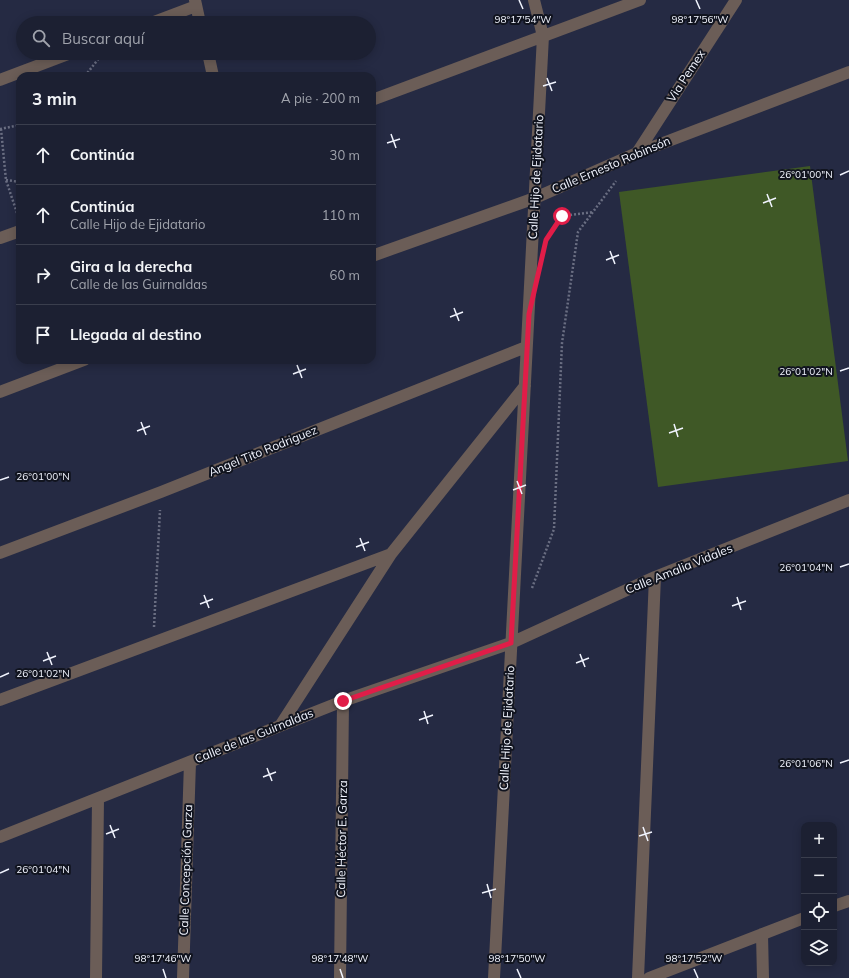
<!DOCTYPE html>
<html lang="es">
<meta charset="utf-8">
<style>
body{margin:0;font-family:Mulish,sans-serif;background:#25283a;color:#f1f3f6}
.controls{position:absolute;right:12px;bottom:12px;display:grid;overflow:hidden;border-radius:8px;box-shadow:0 2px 10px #0003}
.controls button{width:36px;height:36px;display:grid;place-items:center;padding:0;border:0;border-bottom:1px solid #3a3e4d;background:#1c2032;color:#f1f3f6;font:20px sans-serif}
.stop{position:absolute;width:12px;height:12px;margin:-9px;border:3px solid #e11d48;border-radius:50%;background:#fff}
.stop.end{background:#e11d48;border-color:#fff;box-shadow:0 1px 4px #0008}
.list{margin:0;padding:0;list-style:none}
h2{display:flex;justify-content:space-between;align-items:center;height:52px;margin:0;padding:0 16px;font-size:17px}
h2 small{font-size:13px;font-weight:400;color:#a0a3ac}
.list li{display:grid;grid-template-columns:26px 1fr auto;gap:12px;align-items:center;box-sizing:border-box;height:60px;padding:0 16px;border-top:1px solid #3a3e4d}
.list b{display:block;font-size:15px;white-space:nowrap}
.list p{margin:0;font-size:13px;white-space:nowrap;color:#a0a3ac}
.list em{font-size:13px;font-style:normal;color:#a0a3ac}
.icon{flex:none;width:22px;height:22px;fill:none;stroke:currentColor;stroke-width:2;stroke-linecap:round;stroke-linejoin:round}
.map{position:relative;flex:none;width:849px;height:978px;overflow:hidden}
.search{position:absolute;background:#1c2032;box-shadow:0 2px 10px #0003;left:16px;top:16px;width:360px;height:44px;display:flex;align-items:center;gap:10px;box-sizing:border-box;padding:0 14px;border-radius:22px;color:#a0a3ac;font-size:15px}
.panel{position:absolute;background:#1c2032;box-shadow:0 2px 10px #0003;left:16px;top:72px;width:360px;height:292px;border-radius:12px}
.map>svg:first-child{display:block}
.garden{fill:#3f5826}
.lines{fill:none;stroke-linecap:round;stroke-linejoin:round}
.path{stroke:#6a6e82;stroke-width:2.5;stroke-dasharray:2 2;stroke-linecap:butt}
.minor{stroke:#6b5d57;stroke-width:12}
.route{stroke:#e11d48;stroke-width:5}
.ticks{fill:none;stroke:#f1f4fe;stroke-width:1.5}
.labels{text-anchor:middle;stroke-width:4;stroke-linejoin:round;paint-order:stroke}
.street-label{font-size:12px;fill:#f1f4fe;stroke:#11141f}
.ticks-label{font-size:10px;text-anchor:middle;fill:#f1f4fe;stroke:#11141f;stroke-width:4;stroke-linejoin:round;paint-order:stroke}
</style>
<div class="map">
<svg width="849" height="978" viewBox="0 0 849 978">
<rect width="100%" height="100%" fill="#252a43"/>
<path class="garden" d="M810,166L848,461L658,487L619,192Z"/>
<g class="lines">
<path class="path" d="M85,76L103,53
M0,129L20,125
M1,129L6,180L18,216
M6,180L20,182
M549,236L562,216L593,212
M532,588L554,529L562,343L578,232L616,181
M154,627L160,510"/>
<path class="minor" d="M195,0L200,23
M151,23L196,6
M208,53L213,76
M0,80L71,53
M372,100L640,0
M637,153L736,0
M0,238L20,231
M372,256L535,198L637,153L849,72
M0,392L84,360
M0,553L161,492L526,347
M0,700L391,554
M280,726L391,554L525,386
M0,837L343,701L511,643L655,577L849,500
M834,906L849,901
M762,934L763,978
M96,978L98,798
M183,978L190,762
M340,978L343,701
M494,978L543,36L534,0
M638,978L655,577
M649,978L804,918"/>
</g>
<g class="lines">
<path class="route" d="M343,701L511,643L529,314L546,240L562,216"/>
</g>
<path class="ticks" d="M519,0L523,9M696,0L700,9M547,78L552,91M543,86L556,82M391,134L396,148M387,143L400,139M840,175L849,171M767,194L772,207M763,203L776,198M610,251L615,264M606,260L619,255M454,308L459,321M450,317L463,312M297,365L302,378M840,371L849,368M293,374L306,369M141,422L146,435M674,424L678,437M137,431L150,426M669,433L683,428M0,480L9,477M517,481L522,494M513,490L526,485M360,538L365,551M356,547L369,542M840,567L849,564M204,595L209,608M737,597L741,610M200,604L213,599M732,606L746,601M47,652L52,665M580,654L585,667M43,661L56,656M576,663L589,658M0,677L9,673M424,711L428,724M419,720L433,715M840,763L849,760M267,768L272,781M263,777L276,772M110,825L115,838M643,827L648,841M106,834L119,829M639,836L652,832M0,873L9,869M487,884L491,898M482,893L496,889M163,969L166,978M340,969L343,978M517,969L521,978M694,969L698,978"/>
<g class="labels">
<g class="street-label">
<text transform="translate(686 76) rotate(-57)" y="4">Via Pemex</text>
<text transform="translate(611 165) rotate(-23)" y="4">Calle Ernesto Robinsón</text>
<text transform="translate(536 177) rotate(-87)" y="4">Calle Hijo de Ejidatario</text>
<text transform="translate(263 451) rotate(-22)" y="4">Angel Tito Rodriguez</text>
<text transform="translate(679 569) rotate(-22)" y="4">Calle Amalia Vidales</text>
<text transform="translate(507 728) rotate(-87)" y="4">Calle Hijo de Ejidatario</text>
<text transform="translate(254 736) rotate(-22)" y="4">Calle de las Guirnaldas</text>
<text transform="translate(342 839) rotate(-89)" y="4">Calle Héctor E. Garza</text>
<text transform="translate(186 870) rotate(-88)" y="4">Calle Concepción Garza</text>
</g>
</g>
<g class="ticks-label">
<text x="523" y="23">98°17'54"W</text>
<text x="700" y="23">98°17'56"W</text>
<text x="806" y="178">26°01'00"N</text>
<text x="806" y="375">26°01'02"N</text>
<text x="43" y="480">26°01'00"N</text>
<text x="806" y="571">26°01'04"N</text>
<text x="43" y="677">26°01'02"N</text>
<text x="806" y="767">26°01'06"N</text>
<text x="43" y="873">26°01'04"N</text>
<text x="163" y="962">98°17'46"W</text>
<text x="340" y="962">98°17'48"W</text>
<text x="517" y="962">98°17'50"W</text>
<text x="694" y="962">98°17'52"W</text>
</g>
</svg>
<div class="controls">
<button>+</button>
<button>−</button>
<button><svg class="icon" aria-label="locate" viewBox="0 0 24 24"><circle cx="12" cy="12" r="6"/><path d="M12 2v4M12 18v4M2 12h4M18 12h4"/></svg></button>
<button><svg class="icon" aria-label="layers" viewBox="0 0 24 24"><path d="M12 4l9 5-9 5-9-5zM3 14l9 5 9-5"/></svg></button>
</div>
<div class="stop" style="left:562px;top:216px"></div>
<div class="stop end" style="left:343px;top:701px"></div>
<div class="search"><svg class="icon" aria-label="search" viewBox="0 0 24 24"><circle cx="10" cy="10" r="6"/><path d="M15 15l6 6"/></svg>Buscar aquí</div>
<section class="panel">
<h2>3 min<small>A pie · 200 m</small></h2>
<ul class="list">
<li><svg class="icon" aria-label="ahead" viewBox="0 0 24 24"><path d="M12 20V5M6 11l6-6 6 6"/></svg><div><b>Continúa</b></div><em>30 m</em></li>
<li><svg class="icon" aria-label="ahead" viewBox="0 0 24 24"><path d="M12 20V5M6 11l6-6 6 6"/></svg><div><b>Continúa</b><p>Calle Hijo de Ejidatario</p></div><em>110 m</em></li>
<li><svg class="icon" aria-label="right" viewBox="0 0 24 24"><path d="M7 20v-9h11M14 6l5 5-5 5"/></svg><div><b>Gira a la derecha</b><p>Calle de las Guirnaldas</p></div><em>60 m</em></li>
<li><svg class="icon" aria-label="arrive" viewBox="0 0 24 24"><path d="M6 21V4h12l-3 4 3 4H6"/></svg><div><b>Llegada al destino</b></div></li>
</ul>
</section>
</div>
